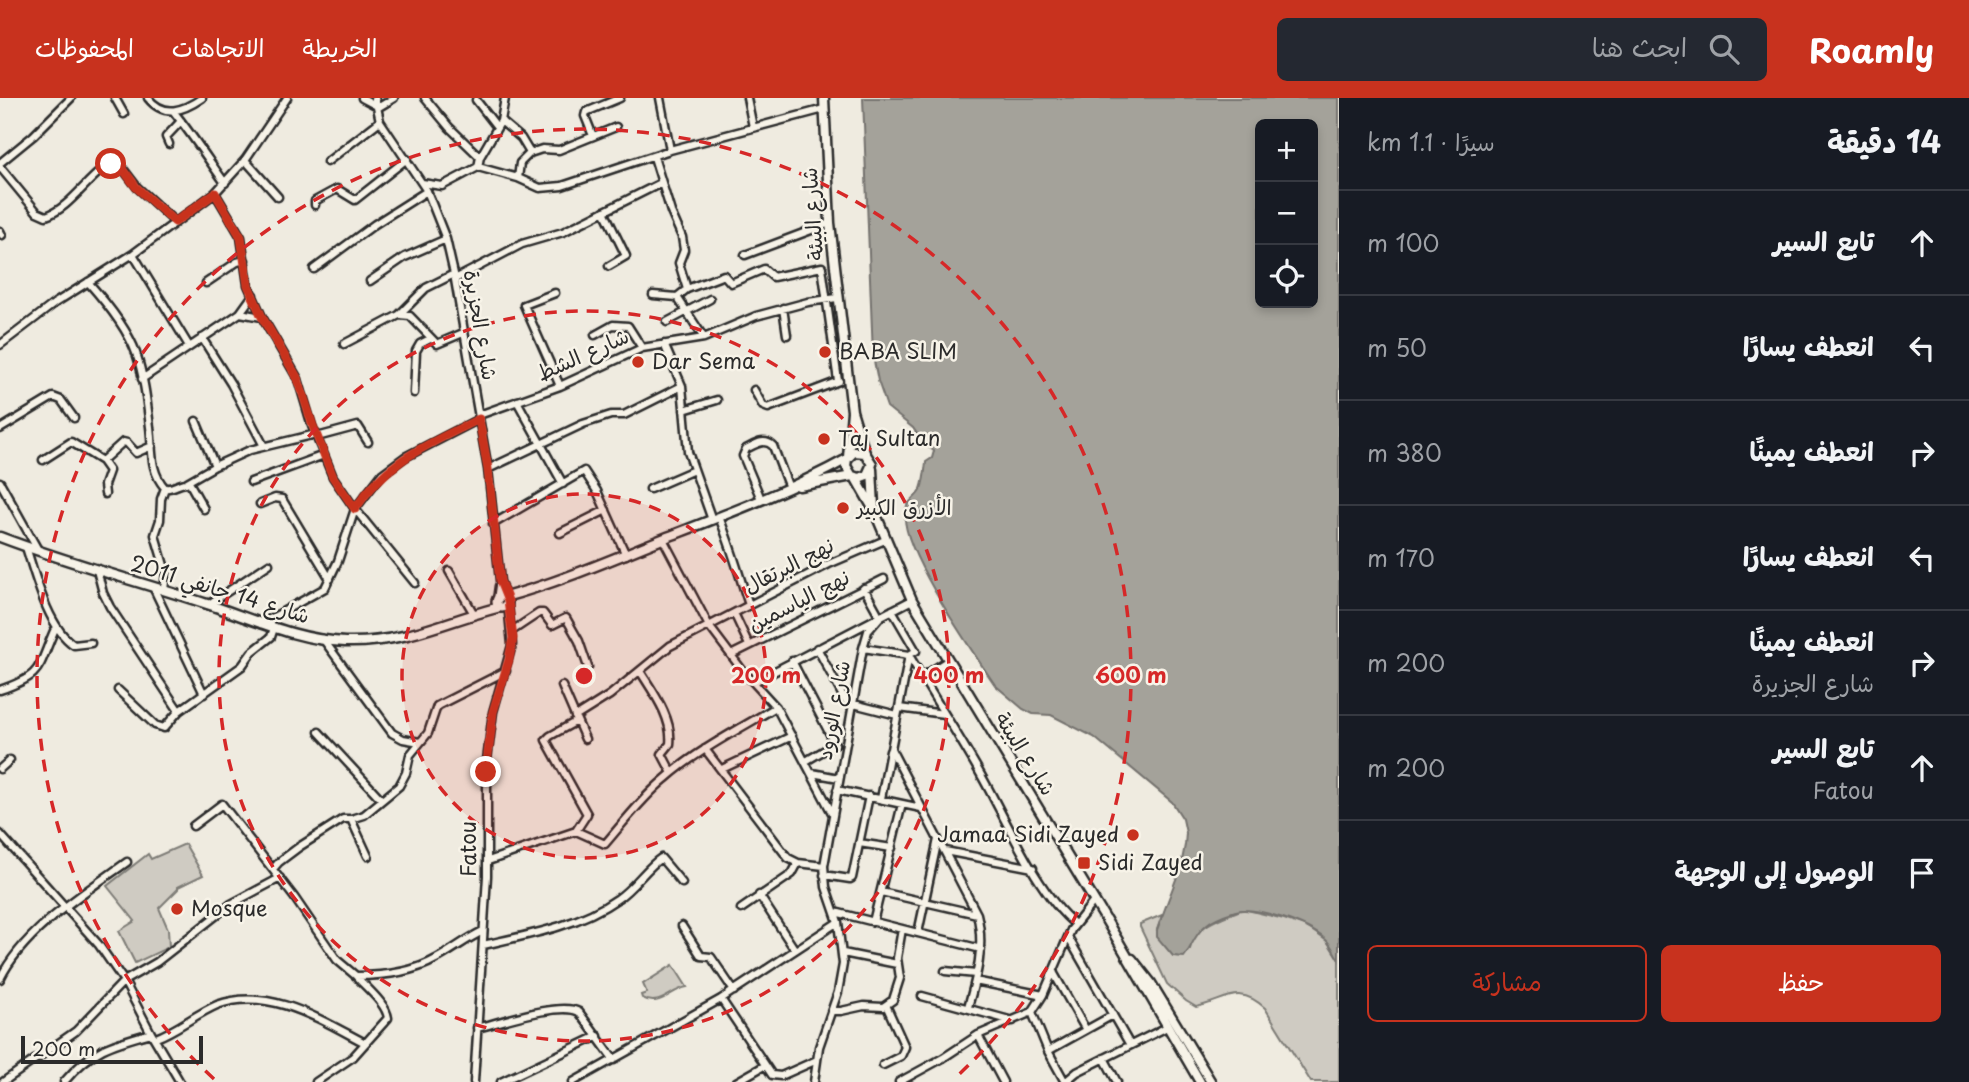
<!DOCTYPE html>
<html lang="ar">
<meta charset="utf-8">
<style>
body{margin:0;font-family:"Playpen Sans","Playpen Sans Arabic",sans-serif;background:#242831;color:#f1f3f6;direction:rtl}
.controls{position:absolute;right:21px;top:21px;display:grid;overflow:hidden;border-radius:10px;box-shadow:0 4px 10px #0003}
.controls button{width:63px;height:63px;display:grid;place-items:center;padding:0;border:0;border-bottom:2px solid #363941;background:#171b24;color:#f1f3f6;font:35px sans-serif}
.scale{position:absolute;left:21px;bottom:18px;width:182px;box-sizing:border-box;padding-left:7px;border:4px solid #2b2b2b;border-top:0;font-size:19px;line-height:24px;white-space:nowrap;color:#2b2b2b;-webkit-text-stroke:5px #f7f3e8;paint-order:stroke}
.stop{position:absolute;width:21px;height:21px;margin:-16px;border:5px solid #c8321e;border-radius:50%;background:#fff}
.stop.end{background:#c8321e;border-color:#fff;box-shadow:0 2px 7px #0008}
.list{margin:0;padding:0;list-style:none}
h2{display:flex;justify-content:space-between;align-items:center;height:91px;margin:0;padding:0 28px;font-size:30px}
h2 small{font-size:23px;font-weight:400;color:#9ea1a6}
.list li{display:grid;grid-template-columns:46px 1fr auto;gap:21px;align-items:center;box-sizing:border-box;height:105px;padding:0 28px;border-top:2px solid #363941}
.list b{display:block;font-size:26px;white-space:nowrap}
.list p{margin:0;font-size:23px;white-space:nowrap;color:#9ea1a6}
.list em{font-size:23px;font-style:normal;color:#9ea1a6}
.actions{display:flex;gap:14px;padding:21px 28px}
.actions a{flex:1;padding:16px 0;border:2px solid #c8321e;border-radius:10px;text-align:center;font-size:24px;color:#c8321e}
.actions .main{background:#c8321e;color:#fff}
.icon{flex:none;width:38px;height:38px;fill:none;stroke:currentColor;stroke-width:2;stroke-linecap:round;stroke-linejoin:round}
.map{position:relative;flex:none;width:1339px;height:984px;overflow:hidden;direction:ltr}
header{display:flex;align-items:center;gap:42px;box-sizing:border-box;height:98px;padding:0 35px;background:#c8321e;color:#fff}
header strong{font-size:33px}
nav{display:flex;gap:38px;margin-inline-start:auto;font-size:24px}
.search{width:490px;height:63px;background:#242831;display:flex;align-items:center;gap:18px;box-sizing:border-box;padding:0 24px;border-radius:10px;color:#9ea1a6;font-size:26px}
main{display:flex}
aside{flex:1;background:#171b24}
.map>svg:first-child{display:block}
.green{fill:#cfcbc2;stroke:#7d7b76;stroke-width:2}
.water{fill:#a4a29a;stroke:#74726e;stroke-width:2;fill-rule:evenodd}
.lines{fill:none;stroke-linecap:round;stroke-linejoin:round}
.minor-casing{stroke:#2b2b2b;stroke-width:11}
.major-casing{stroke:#2b2b2b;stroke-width:13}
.minor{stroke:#f7f3e8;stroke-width:6}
.major{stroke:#f7f3e8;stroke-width:8}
.route{stroke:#c8321e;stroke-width:9}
.ring{fill:none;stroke:#d62828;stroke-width:3.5;stroke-dasharray:12 9}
.poi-dot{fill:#c8321e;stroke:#f7f3e8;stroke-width:2.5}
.labels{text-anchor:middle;stroke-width:5;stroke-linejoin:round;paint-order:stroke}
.street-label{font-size:21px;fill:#2b2b2b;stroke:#f7f3e8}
.poi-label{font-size:21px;fill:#2b2b2b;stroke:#f7f3e8;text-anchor:start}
.centre{fill:#d62828;stroke:#f7f3e8;stroke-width:3.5}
.ring-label{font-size:21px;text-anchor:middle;font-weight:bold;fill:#d62828;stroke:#f7f3e8;stroke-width:5;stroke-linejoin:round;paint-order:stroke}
</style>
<header>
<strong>Roamly</strong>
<div class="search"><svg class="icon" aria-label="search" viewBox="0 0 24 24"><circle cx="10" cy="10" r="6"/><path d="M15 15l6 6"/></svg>ابحث هنا</div>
<nav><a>الخريطة</a><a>الاتجاهات</a><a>المحفوظات</a></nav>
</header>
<main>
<aside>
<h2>14 دقيقة<small>سيرًا · 1.1 km</small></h2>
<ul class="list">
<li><svg class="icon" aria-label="ahead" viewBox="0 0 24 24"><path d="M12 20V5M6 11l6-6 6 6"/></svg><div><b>تابع السير</b></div><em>100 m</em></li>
<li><svg class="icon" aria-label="left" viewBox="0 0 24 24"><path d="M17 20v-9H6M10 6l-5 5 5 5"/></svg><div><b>انعطف يسارًا</b></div><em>50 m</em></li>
<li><svg class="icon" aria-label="right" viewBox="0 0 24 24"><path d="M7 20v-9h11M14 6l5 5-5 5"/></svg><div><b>انعطف يمينًا</b></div><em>380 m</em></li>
<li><svg class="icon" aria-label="left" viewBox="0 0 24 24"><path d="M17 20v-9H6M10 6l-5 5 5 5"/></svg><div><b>انعطف يسارًا</b></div><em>170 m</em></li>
<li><svg class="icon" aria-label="right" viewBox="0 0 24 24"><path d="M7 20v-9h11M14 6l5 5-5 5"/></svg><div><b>انعطف يمينًا</b><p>شارع الجزيرة</p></div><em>200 m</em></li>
<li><svg class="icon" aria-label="ahead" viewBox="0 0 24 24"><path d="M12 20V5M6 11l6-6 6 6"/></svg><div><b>تابع السير</b><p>Fatou</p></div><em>200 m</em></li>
<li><svg class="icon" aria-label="arrive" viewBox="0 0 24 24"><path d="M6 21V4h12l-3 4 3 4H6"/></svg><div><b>الوصول إلى الوجهة</b></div></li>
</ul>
<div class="actions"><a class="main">حفظ</a><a>مشاركة</a></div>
</aside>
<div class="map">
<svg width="1339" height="984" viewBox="0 0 1339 984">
<rect width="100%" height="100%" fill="#efebe0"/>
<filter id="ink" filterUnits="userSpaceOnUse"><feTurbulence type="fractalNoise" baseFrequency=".0143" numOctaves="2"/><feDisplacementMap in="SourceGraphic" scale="14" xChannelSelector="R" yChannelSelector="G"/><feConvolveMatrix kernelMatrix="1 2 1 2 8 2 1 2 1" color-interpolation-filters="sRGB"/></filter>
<g filter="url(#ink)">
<path class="green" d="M185,746L203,777L178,789V791L159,810L168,831L169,849L135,865L119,833L135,823L107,788L148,756L151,761Z
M1243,811L1284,821L1307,829L1327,843L1339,862V984H1311L1265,910C1238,885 1226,903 1196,909L1186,903L1167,886L1140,829V826L1162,817L1157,832L1190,851C1195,826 1222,820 1243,811Z
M673,867L687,889C670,892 660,910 642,900L641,897L647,895L643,886Z"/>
<path class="water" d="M863,0H1339V862C1335,856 1332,848 1327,843C1311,827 1268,813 1245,812C1235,811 1212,821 1205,828C1194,837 1192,849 1184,859L1173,858L1157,839V832L1181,768L1185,747L1186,735L1183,721L1172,704L1094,639L1051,617L1033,616L1023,611L995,587C973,554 902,453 905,417C906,401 915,403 921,391C924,383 925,373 926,364L932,360L934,353L924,346L913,330L887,309L878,283L873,258ZM1313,26V205H1260V26Z"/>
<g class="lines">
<g class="minor-casing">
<path id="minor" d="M115,0L124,16
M148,0C164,20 183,13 202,0
M362,0L379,9L394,0
M375,0L380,23L427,93L446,141L454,176L488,371L500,483L505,499
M425,0L449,29L480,59
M660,0L670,52
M747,0L753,29
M476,2L497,29
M174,14C192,37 208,61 225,85
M501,23L521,40L530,55
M593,38L585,18L586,14L620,0
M169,46L166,39L181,23
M654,59L671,114L682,139L684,152L679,165L687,191L677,199L704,240
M245,62L278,99
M327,64L380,23
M0,65L33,38L71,0
M0,69L37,114L46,118C74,109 94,68 118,64L137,89L175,124
M478,69L480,59L501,23L505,0
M518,80L520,65L530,55L542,51L559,52L616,29
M422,85L442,88L478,69L518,80L540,90L562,88L670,52L824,11
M215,95L241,139L248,187L262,219L298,281L312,328L333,379L355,411L415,485
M315,107V103L337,91L355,102L407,61
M604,113L626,158L609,168
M0,133L2,137
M133,156L189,248
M745,157L830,125
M314,171L375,126L427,93
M455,181L522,146L563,134L661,85
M370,183L405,159L446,141
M88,184C104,202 128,232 136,255C144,278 147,305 150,329C153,352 149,372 165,390C174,392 181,382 190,386L204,411
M206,185L237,164L245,162
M687,191L724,177L731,185L764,171L773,179L822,169L838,283
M555,195L524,207L560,288
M653,197L677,199
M783,210L787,237
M240,215L262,219
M399,217L426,190L454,176
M667,224L710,201
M595,237L613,227L628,228L642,250
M202,240L231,286L264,348
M344,246L399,217L410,218L437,246L463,235
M664,246L682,288L688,354L712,422
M0,247L55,205L133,156L215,95L245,62L287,0
M142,281L240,215L253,197
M754,292L763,308L768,310L839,283
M414,295L416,253L420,246L430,241
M517,303L563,386
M684,312L717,302
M479,317L560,288L642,250L704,240L756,218L808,204L837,200
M196,323L215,368L250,352L316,336
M0,331L53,299L61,302L74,320
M317,339L358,328L368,344
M43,362L71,344L102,363L123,344L127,345L136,355L152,348
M102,363L109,373L104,387L105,396
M488,371L583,326L611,317H624L682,288
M0,384L38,452
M187,384L215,368
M251,384L324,357
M650,391L694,372
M761,401L743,358L746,351C756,346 764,340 773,348L789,390
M260,406L275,400L282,401L330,481
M719,419C731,448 739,477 749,507
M493,426L584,373L597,393L626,457
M560,435L606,412
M663,441L709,528L743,573L776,609L832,715
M26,449C35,477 48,530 74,547L91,545
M97,472L103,495L110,509L179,613
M449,473L474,516
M153,489L204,596
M864,490L880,519
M164,493L166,474L155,437L160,422L161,401L165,390
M497,502L499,488
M209,506L269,466
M892,512L916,553L909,557L891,651L977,816C985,848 977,878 968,909
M734,515L749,547
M261,526L325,490L338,463L355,411L382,376L405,359L479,321
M512,533L539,515H543L552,527L566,520L579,543L588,569
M323,541L392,635L403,641L420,644
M817,550L846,604L897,617
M863,550L909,557
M731,557L884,481
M909,557C932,597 958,636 981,677C1005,719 1038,797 1075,826
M792,563L835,646L806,663
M640,573C653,594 673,620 670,646L662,656L672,675
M922,579L947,563
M754,584L912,502
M562,588L585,641
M0,592C43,577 37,572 54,533L57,530
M118,592L155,627L164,630L179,613L242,568L252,554L271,539L274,530
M899,610L944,616
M575,619L610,597L670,548L829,466L885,442
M577,623L550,638L546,642L587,716L576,733L605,746C624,724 643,699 665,681C698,652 738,632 776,609
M319,634L382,702
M705,651L788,760L798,765L824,768
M0,671L10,662
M722,671L792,638
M812,675L839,680
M837,692L921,710
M881,701L890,653
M351,721L368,758
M193,728L222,706L294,799L337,862L356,878C383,878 412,875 436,861C453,852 466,841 483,833
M0,736L99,847L124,883L151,935
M859,745L892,750
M945,753L1033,770
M488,763L576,733
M273,771L279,764L299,749L343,721H351L364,717L399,688L406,675L410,657L428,635L437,608L506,573
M824,777L850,781L852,780L869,698
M881,794L977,816
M759,797L795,852
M741,811L792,776L798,765
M835,814L981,851
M873,824L902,706
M682,828L701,858L711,859L734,893
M918,835L938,741
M1068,839L1130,947
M483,847C528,837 579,828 617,801C634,790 646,770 661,760L682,785
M843,855L897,866
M945,873L976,876
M1053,874L1086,932
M0,881C24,832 84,795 127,764
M975,883L1043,897
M922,898L1013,923
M721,901L772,977L781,978L817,962
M832,913H841L864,908L883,909L893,902L900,880L897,860L902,831
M1032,914L1048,953L1065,984
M477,930C498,925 561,903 579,914L614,962
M978,937L1003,984
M156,940C177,932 196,916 217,907C269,888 321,922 365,945
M1048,953L1113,917
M1104,960L1117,984
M883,967L901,958L905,949L886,907
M3,984L76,933L124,883L157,864L231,806L280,780
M64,984C92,951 111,946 151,935L180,984
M316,984L353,959L388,920C386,905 366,890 356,878
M474,984L487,778V662L493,614L512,547L508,506
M501,984L598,938
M573,984L721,901L838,824
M736,984L764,968
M814,984L819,949L838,894L843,866L838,824L826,789L824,768L863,550L868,533L880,519
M899,984L943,960L978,937L1032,914L1043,897L1071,832L1094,803
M1065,984L1077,974L1167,929"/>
</g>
<g class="major-casing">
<path id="major" d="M824,0L830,125L848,280L852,313L865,355L872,366L867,377L859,380L852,378L846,368L847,361L854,354L865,355
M848,359L852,313
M872,371L874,409
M855,379L874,412L912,502L1106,822L1200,984
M799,388L852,378
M0,439C68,465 138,483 207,506C253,521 296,542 345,544C404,546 445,523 500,509
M496.5 504a5.5 5.5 0 1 1 11 0a5.5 5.5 0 1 1-11 0Z
M505,499C560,484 612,461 665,440C727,416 789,393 847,361
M1132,861L1151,885L1211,984"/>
</g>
<use href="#minor" class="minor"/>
<use href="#major" class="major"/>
</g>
</g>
<g class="lines" filter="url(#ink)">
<path class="route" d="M111,66L118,64L136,89L175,124L215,95L241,139L248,187L262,219L298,281L313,328L333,379L355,411C388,361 428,347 479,321L488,371L500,483L508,503L513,540L509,562L493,614L486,674"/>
</g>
<circle cx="584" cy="578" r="182" fill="#d62828" fill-opacity=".12"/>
<g class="ring">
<circle cx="584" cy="578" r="182"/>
<circle cx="584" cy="578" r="365"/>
<path d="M214 981A547 547 0 1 1 954 981"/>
</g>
<g class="poi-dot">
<circle cx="825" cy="254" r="7"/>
<circle cx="638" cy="264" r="7"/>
<circle cx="824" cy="341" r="7"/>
<circle cx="843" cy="410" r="7"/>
<circle cx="1133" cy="737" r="7"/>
<rect x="1077" y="758" width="14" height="14" rx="3.5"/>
<circle cx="177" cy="811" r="7"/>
</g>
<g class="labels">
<g class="street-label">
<text transform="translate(813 116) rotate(-94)" y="7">شارع البيئة</text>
<text transform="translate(480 227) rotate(80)" y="7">شارع الجزيرة</text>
<text transform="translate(583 257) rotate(-24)" y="7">شارع الشط</text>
<text transform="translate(789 468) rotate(-27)" y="7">نهج البرتقال</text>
<text transform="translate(220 492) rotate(17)" y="7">شارع 14 جانفي 2011</text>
<text transform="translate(799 503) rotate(-27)" y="7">نهج الياسمين</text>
<text transform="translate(834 612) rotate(-79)" y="7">شارع الورود</text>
<text transform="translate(1025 656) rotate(58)" y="7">شارع البيئة</text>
<text transform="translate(469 751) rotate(-90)" y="7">Fatou</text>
</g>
<g class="poi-label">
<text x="839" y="261">BABA SLIM</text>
<text x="652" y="271">Dar Sema</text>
<text x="838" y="348">Taj Sultan</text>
<text x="857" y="417">الأزرق الكبير</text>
<text x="1119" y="744" text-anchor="end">Jamaa Sidi Zayed</text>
<text x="1098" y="772">Sidi Zayed</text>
<text x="191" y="818">Mosque</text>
</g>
</g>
<circle cx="584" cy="578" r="10" class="centre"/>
<g class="ring-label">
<text x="766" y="585">200 m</text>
<text x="949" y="585">400 m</text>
<text x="1131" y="585">600 m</text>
</g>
</svg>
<div class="controls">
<button>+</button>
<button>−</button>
<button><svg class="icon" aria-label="locate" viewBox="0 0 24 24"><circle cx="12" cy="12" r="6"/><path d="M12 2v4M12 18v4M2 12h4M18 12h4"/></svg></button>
</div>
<div class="scale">200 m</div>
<div class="stop" style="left:111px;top:66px"></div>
<div class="stop end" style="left:486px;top:674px"></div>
</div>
</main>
